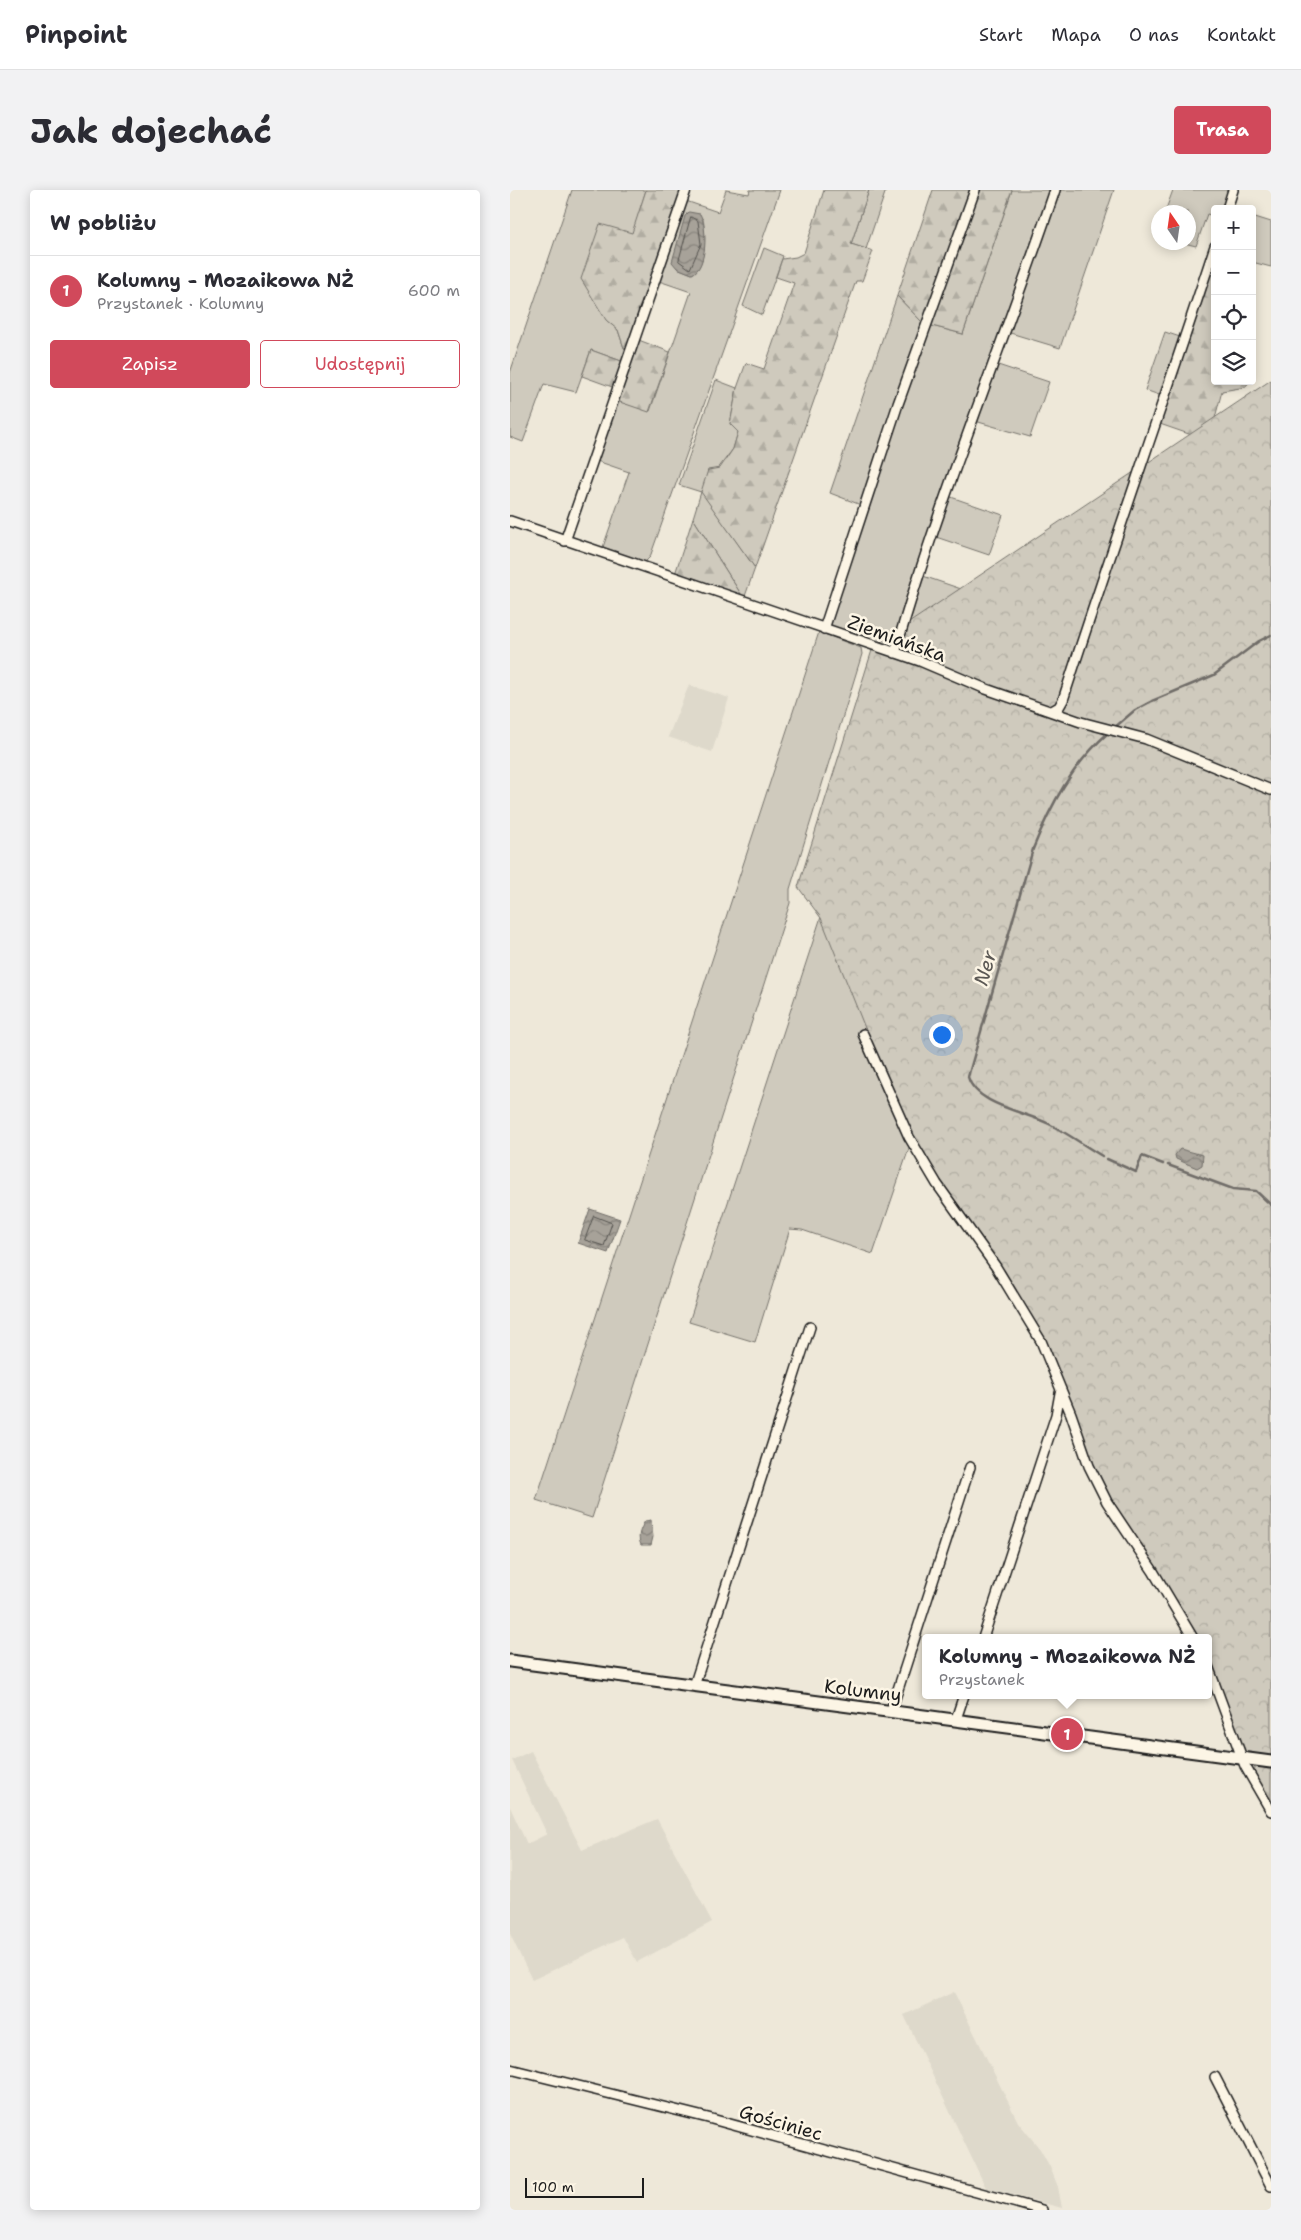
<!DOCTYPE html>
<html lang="pl">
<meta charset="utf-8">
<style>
body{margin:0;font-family:"Shantell Sans",sans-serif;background:#f2f2f3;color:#2b2b33}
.controls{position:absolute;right:15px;top:15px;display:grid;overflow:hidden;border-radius:5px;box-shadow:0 2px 12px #0003}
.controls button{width:45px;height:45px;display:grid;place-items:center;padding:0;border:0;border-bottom:1px solid #e1e1e2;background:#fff;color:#2b2b33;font:25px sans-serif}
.compass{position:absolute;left:641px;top:15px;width:45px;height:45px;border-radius:50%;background:#fff;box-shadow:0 2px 12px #0003;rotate:347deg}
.scale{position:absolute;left:15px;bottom:12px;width:119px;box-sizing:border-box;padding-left:5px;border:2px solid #1c1c1c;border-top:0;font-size:14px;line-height:18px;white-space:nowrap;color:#1c1c1c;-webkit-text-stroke:4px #fcf5e5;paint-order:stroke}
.you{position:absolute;left:431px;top:844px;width:18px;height:18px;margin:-12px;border:4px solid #fff;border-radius:50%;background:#1a73e8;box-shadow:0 0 0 8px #1a73e833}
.badge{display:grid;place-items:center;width:32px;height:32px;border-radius:50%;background:#d1495b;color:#fff;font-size:16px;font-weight:700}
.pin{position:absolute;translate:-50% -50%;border:2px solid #fff;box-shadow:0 1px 5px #0006}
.popup{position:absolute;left:412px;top:1444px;width:290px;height:65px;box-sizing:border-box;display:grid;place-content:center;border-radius:5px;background:#fff;filter:drop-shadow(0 1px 4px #0005);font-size:16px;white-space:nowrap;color:#7c7c81}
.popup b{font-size:19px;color:#2b2b33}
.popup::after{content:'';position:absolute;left:50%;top:100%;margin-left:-10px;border:10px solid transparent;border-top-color:#fff}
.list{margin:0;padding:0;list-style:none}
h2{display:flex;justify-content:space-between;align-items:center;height:65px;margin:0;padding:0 20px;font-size:21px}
h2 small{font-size:16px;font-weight:400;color:#7c7c81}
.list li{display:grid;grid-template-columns:32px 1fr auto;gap:15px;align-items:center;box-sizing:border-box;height:70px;padding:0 20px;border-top:1px solid #e1e1e2}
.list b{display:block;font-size:19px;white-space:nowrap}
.list p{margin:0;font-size:16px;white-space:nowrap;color:#7c7c81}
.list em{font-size:16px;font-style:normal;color:#7c7c81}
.actions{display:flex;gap:10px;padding:15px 20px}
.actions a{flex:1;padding:11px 0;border:1px solid #d1495b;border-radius:5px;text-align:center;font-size:18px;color:#d1495b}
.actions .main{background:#d1495b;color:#fff}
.icon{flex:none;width:28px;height:28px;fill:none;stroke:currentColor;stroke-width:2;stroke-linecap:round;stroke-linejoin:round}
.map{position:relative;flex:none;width:761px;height:2020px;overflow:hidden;border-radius:5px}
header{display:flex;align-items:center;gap:30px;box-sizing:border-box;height:70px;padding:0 25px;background:#fff;border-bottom:1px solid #e1e1e2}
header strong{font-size:24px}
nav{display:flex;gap:28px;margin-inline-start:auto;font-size:18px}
.intro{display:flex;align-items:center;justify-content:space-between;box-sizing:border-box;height:120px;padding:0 30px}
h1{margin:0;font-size:35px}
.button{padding:12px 22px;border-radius:5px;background:#d1495b;color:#fff;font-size:18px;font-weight:700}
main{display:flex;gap:30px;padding:0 30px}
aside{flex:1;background:#fff;border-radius:5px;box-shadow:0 2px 12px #0003}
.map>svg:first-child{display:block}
.built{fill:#ded9cb}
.green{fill:#cfcabd;stroke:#76736c;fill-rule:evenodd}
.forest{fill:url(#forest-firs);stroke:#76736c}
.park{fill:url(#park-crowns);stroke:#76736c}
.water{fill:url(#water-waves);stroke:#6f6c67}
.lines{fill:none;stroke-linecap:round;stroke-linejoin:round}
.shore{stroke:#54524e;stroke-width:1}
.stream{stroke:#6f6c67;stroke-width:2.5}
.minor-casing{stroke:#1c1c1c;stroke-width:12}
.tertiary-casing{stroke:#1c1c1c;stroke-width:15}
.minor{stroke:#fcf5e5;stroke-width:9}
.tertiary{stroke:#fcf5e5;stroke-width:11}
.labels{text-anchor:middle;stroke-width:5;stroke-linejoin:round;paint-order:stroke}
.street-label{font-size:19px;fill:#1c1c1c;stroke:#fcf5e5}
.water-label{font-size:20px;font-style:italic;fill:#5b5854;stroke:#fcf5e5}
</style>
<header>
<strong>Pinpoint</strong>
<nav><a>Start</a><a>Mapa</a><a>O nas</a><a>Kontakt</a></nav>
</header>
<div class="intro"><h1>Jak dojechać</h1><a class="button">Trasa</a></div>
<main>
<aside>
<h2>W pobliżu<small></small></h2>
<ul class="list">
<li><span class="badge">1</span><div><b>Kolumny - Mozaikowa NŻ</b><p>Przystanek · Kolumny</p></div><em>600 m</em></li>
</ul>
<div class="actions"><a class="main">Zapisz</a><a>Udostępnij</a></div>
</aside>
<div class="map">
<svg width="761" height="2020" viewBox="0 0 761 2020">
<defs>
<pattern id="forest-firs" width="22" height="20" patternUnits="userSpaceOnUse" patternTransform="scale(1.25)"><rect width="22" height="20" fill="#cfcabd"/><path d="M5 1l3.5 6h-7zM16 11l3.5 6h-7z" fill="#b1ada2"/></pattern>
<pattern id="park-crowns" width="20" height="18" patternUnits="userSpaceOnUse" patternTransform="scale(1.25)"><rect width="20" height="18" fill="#cfcabd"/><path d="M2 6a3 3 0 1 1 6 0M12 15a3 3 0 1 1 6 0" fill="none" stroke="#b1ada2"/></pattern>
<pattern id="water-waves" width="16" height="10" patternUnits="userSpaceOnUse" patternTransform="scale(1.25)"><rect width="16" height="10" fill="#a7a299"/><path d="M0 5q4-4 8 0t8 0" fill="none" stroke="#87837c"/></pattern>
</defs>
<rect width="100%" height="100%" fill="#eee8d9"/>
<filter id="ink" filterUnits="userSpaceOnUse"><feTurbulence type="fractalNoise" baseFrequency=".02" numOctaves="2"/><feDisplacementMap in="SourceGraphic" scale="10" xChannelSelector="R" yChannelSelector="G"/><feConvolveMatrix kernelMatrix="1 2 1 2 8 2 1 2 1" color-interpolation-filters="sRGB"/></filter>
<g filter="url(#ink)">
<path class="built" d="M179,495L219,508L202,562L158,547Z
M21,1561L72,1660L147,1629L202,1732L127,1772L113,1747L22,1790L0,1744V1617L17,1654L37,1644L2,1570Z
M444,1802L508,1932L530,1959L540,1977L548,1997L552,2018L476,1998L394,1825Z"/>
<path class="green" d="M62,0H136L96,130L108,140L114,158L118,159L114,172L81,160L66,202L34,194L13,252L0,247V183Z
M216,0L239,4L240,0H270L140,367L134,373L92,360L119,282L84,270L104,210L140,221L181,102L146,90L173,10L208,22ZM177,23L193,29C196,43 196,78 182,84L167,78L164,69Z
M359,0H376L356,59L341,54Z
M502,0H543L388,440L384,446L370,454L312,436L351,315L320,303L387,106L414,134L453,144Z
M547,0H604L550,158L497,142Z
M663,0H721L715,19H705V27L697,24L686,56L674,53L678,52V22H655Z
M742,26L761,32V77L742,72Z
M254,58L273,66L252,125L233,116Z
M655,142L673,148L652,206L635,200Z
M485,174L539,192L520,247L465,231Z
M206,190L227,198L220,234L228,242L223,259L191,301L245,378L234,409L183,328L191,302L169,295Z
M438,306L493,325L479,365L423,346Z
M410,385L466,404L386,452Z
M309,442L351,458L352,464L280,699V713L82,1328L26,1310Z
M394,472L408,932L363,1064L292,1040L280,1039L245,1152L179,1132Z"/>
<path class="forest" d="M136,0H174L118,159L114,158L108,140L96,130L71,89L90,34L122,43Z
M314,0H359L341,54L363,61L352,91H346L245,378L191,302L198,280L210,278L223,259L228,242L220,234L227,198L236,173L254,179L284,93L266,87L272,69L286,67L294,63Z
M423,0H502L453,144L414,134L387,106Z
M705,61V191H739L736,197L712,201L699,251L647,233Z
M126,149L160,162L139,222L104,210Z
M81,160L114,172L105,198L72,186Z
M183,328L234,409L165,384Z"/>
<path class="park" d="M761,190V1615L744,1584L745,1578L730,1559L698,1474V1448H685L593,1300L536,1161L399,948L311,728L288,697L363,457Z"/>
<path class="water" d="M179,22L190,24C198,38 197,78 182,84L167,78L162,72L175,26Z
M670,959L693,965L692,975L687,978L666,969L665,965Z
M80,1019L110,1029L98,1063L68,1053Z
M141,1330L143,1347L141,1355H131C127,1346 130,1340 135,1331Z"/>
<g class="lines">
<path class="shore" d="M181,27L188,31L191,54L180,79L169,71Z
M84,1026L102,1033L94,1056L75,1050Z"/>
<path class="stream" d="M604,538L625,520L642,511L704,485L749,451L761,445
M592,966C575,956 557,943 539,934C516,922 466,915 458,887L523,659C541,614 562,575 599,542
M597,969L626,982L632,966L653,974
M658,975L723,999L746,1001L761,1015"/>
<g class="minor-casing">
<path id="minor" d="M717,19L723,0
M0,331L410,471L476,499L571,532L636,549L761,600
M55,351L176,0
M314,439L388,214L465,0
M385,463C430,306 493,155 545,0
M542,521L549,517L553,510C602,358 655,208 705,56
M353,844L399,947L427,994L486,1077L531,1151L561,1224L579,1276L597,1312L643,1381L683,1448
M473,1448L546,1225L550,1203
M698,1476L735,1576L761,1621
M184,1496L300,1137
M381,1521L460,1277
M446,1529L454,1505
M0,1879L198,1928L532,2020
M705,1887L761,1996"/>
</g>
<g class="tertiary-casing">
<path id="tertiary" d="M0,1471L761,1572"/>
</g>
<use href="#minor" class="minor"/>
<use href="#tertiary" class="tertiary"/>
</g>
</g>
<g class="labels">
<g class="street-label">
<text transform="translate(387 448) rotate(20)" y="7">Ziemiańska</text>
<text transform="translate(353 1500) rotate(7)" y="7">Kolumny</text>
<text transform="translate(271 1932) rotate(16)" y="7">Gościniec</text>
</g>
<g class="water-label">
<text transform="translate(475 778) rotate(-74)" y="7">Ner</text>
</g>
</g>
</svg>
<div class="controls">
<button>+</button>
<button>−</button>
<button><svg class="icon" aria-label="locate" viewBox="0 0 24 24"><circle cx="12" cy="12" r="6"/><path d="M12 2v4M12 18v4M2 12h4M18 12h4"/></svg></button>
<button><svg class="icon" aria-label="layers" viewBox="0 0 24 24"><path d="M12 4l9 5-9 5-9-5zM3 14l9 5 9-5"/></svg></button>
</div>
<svg class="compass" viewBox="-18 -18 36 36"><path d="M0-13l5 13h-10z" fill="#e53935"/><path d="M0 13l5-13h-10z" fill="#7c7c81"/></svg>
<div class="scale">100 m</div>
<div class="you"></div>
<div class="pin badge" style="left:557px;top:1544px">1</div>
<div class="popup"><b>Kolumny - Mozaikowa NŻ</b>Przystanek</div>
</div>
</main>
